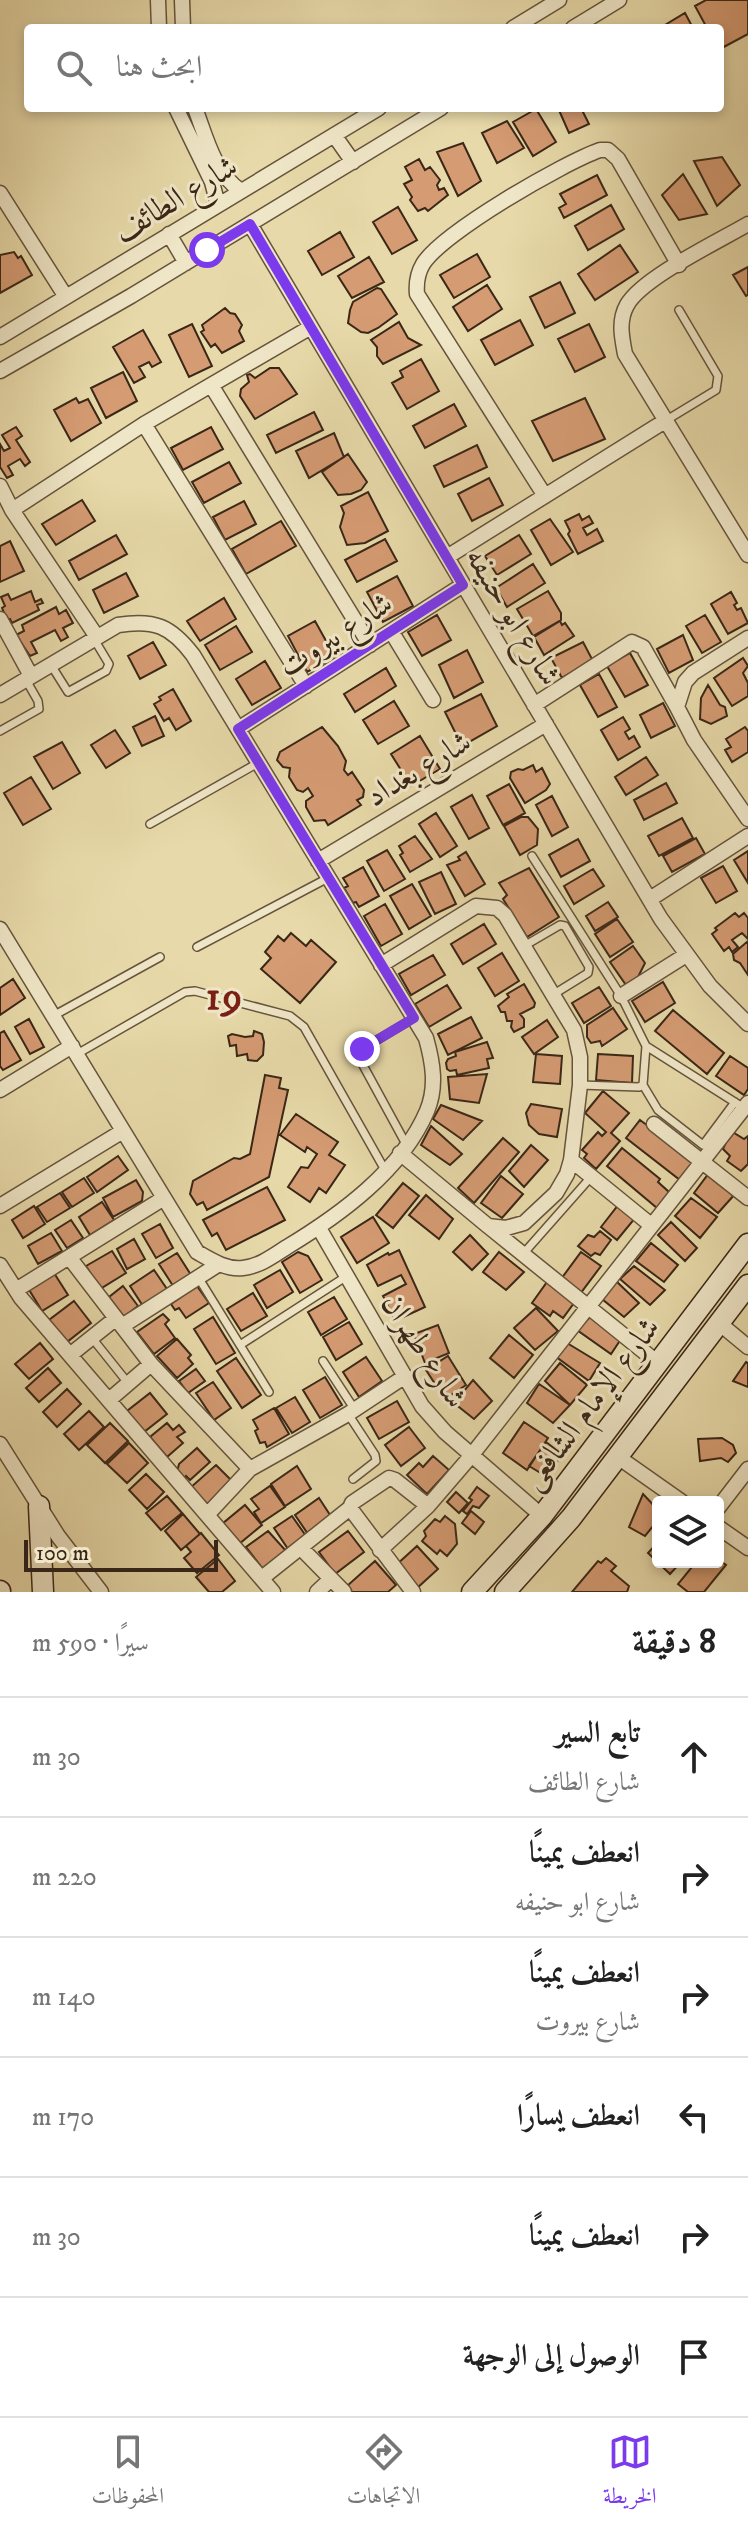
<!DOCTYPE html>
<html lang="ar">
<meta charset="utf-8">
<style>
body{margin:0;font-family:"IM FELL DW Pica",Amiri,serif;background:#f6f6f6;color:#222;direction:rtl}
.controls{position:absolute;right:24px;bottom:24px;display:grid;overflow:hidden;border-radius:8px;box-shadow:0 4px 12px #0003}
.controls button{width:72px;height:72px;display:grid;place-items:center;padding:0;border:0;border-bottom:2px solid #e0e0e0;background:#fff;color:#222;font:40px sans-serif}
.scale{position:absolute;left:24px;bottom:20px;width:194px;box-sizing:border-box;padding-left:8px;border:4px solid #3a2717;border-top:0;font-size:22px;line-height:28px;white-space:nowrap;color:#3a2717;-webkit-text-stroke:6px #efe6c7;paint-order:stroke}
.stop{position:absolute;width:24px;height:24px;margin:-18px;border:6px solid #7c3aed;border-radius:50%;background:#fff}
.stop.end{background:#7c3aed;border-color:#fff;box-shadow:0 2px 8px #0008}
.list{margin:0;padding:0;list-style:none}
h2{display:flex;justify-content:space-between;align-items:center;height:104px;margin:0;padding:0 32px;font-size:34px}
h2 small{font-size:26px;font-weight:400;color:#767676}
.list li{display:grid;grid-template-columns:52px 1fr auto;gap:24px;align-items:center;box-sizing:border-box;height:120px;padding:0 32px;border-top:2px solid #e0e0e0}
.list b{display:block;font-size:30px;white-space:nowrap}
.list p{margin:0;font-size:26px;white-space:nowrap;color:#767676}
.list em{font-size:26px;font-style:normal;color:#767676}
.icon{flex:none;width:44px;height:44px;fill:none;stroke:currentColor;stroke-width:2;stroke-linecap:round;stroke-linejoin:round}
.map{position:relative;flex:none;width:748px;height:1592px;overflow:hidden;direction:ltr}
.search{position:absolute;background:#fff;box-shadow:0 4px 12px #0003;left:24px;right:24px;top:24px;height:88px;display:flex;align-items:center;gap:20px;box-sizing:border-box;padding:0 28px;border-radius:8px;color:#767676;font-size:30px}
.sheet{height:824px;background:#fff}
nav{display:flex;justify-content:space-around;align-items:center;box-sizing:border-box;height:112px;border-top:2px solid #e0e0e0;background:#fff;font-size:22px;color:#767676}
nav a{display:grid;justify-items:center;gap:4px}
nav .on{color:#7c3aed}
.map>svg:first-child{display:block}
.building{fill:#d59b73;stroke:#3a2717;stroke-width:2}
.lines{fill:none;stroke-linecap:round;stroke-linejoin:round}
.lane-casing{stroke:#65543c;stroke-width:10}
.street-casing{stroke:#65543c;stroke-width:17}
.secondary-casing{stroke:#3a2717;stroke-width:23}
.lane{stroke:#efe6c7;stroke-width:7}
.street{stroke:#efe6c7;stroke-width:14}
.secondary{stroke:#efe6c7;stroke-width:20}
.route{stroke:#7c3aed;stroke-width:10}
.labels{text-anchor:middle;stroke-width:6;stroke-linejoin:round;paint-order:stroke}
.street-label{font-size:32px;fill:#3a2717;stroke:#efe6c7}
.district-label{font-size:40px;font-weight:bold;letter-spacing:2px;fill:#7a1f14;stroke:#efe6c7}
</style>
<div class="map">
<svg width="748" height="1592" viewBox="0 0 748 1592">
<rect width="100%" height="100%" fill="#e7d9a9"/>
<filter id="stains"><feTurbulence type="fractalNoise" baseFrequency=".0025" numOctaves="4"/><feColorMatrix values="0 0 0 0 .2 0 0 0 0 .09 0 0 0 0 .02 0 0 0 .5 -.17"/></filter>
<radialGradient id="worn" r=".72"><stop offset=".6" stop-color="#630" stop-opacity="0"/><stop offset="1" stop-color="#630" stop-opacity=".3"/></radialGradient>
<path class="building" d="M706,0H748V34L720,49V28H707L695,6Z
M685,13L693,28H660Z
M558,108H581L589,124L569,133Z
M536,109L556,142L533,156L513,122Z
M507,121L524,148L497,163L482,133Z
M463,143L481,181L458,196L437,152Z
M722,157L740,185L717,206L694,161Z
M419,159L425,170L430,167L440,180L437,185L439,190L444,188L448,195L428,211L425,208L418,211L410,200L412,197L404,184L412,180L405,167Z
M683,174L707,214L679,220L662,195Z
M597,175L607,195L564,218L559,208L566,204L560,194Z
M611,205L624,229L588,250L575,226Z
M398,207L417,240L392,254L373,222Z
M340,232L354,257L322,275L308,251Z
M620,245L638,272L595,300L578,274Z
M14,252L18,258L21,256L32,275L0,293V255Z
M477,254L490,277L454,298L440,275Z
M369,257L384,282L352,298L338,276Z
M748,267V295L746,296L733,275Z
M560,282L575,313L545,328L530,297Z
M487,285L502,309L468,331L453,307Z
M377,288L381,289L397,314L378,328L368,333L361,332L348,323L350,310L353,302Z
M225,308L230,313L235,314L242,325L239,331L244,341L222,353L215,344L211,347L201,332L204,330L202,325Z
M520,320L533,345L495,365L481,340Z
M399,322L408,338L421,345L383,364L377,356V347L371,340Z
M192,324L212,366L189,377L169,335Z
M589,324L605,357L575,372L558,339Z
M143,330L161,362L152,367L149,362L139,367L145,377L134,383L113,347Z
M421,359L439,391L407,409L392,383L403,377L400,371Z
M270,368H279L297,394L255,419L240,396L241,389L249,382L247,375L250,374L255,378Z
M123,372L137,401L106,418L91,388Z
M76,398L79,403L88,399L101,423L71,441L54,410Z
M585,398L605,439L553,461L532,421Z
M454,404L466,426L425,448L413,426Z
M314,412L323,430L276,453L267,435Z
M16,427L22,436L16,440L30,462L25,466L20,459L8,466L13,475L7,478L0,467V444L4,451L10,448L2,435Z
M211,427L223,449L183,470L171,448Z
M334,433L344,457L309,478L296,451Z
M477,445L487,467L444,487L434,466Z
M348,454L367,482L361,490L351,494L338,495L322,472Z
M229,462L241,483L204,503L192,482Z
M489,478L503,505L472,521L458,494Z
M368,492L388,531L365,543L347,545L340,527L344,513L341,506Z
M82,500L95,521L56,545L42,524Z
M244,501L256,524L225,540L213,517Z
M579,514L582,520L589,516L593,523L583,528L587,535L597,529L603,541L578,554L568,534L570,531L565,521Z
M550,519L573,552L551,565L531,530Z
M281,521L296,546L246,574L232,549Z
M116,535L127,554L79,580L69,561Z
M519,535L531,554L497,575L485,556Z
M385,539L397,561L357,582L345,560Z
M10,541L24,571L0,582V546Z
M533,564L545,583L507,607L496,588Z
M126,573L138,596L104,613L93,590Z
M397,576L413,606L383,622L367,592Z
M31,591L35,602L41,599L43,603L37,605L39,610L12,623L10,619L7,620L2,608L5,606L1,597L8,594L11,600Z
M548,591L561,613V620L533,636L517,609Z
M731,592L737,603L734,605L737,610L741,608L748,623L728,634L711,604Z
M224,598L236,619L200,641L187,621Z
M56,607L59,614L66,610L73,623L63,628L68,637L61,641L55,630L31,642L37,653L30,656L16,635L24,631L22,625Z
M437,615L451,640L422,656L408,632Z
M705,615L721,642L702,653L686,626Z
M315,621L335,657L307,672L288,636Z
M560,621L562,625L565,623L574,636L544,655L534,637Z
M236,626L252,652L220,670L205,645Z
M683,635L693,660L669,673L657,649Z
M153,642L166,665L140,679L128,656Z
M583,642L593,661L562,678L551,658Z
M467,650L483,682L454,698L439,665Z
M630,653L648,685L625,697L607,666Z
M743,658L748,666L743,673L748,683V696L732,706L714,678Z
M265,661L281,688L252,705L236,679Z
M386,668L396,686L355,712L344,694Z
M599,674L617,707L598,717L580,685Z
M708,685L720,705L725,707L727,716L711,724L700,719L701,698Z
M173,689L191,721L176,730L169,718L164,721L154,704L161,700L159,697Z
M481,694L497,726L462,746L445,712Z
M394,701L409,726L378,744L363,720Z
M663,703L675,726L651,738L640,715Z
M155,716L164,736L142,746L133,727Z
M623,717L630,729L625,732L629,739L634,736L640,747L618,760L601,730Z
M322,727L338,746L346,761L344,770L348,775L352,772L364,790L363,797L357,800L361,805L328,825L325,820L314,821L306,807V801L313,796L308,788L303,792L297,790L289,777L290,768L283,767L277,760L280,752Z
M745,727L748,731V752L732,762L725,750L731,747L726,739Z
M115,730L130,753L106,768L91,745Z
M420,736L440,769L411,786L391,754Z
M62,742L80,773L53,789L34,757Z
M646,757L658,775L626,795L615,777Z
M533,765L536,772L542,768L550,784L546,790L525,803L510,778L511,772L518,769L523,770Z
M31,777L51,809L23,825L4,793Z
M666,783L677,803L644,820L634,800Z
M509,784L525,813L503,825L487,796Z
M472,795L489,828L469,839L451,807Z
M552,796L568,827L552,836L536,805Z
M436,813L457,846L440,857L419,824Z
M521,817H528L538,829L537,845L520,855L504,826Z
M682,818L693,838L659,856L648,836Z
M415,836L432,859L410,872L400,855L403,853L399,846Z
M696,838L705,854L672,872L663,856Z
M578,839L590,861L561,877L549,855Z
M387,850L405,879L384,891L367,861Z
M748,851V883L734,860Z
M466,852L485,884L465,896L447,865L460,860L458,857Z
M723,866L737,891L716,903L701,878Z
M363,867L379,896L359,907L356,902L353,903L344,888L348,886L343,878Z
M529,868L559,917L527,937L503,899L507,895L499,883Z
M593,869L604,886L574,904L564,886Z
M441,872L456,904L435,914L419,882Z
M412,884L431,916L409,929L390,896Z
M608,902L618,917L595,931L586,916Z
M385,904L402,934L381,946L364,916Z
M735,913L739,917L744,913L748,918V939L742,933L732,940L738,947L732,952L729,947L724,951L712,934L717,930L715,928Z
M617,919L633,942L610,957L595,934Z
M484,924L496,944L463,964L451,944Z
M291,933L306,946L311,940L336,962L300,1003L261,969L271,958L265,952L278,936L284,941Z
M748,941V975L740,963L734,960L733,954Z
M633,946L645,963L638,977L626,985L610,962Z
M502,953L519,981L495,996L478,968Z
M433,955L445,975L411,995L399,974Z
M13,979L25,998L0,1015V988Z
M663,982L675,1003L645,1022L632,1001Z
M524,984L535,1003L534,1007L520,1014L524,1019V1027L514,1032L511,1027L512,1021H507L505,1012H501L498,1006L509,997L507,994Z
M447,985L461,1008L429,1027L415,1004Z
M599,987L611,1006L584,1023L572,1003Z
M613,1008L627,1029L602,1046L600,1041L591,1043L587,1037V1025Z
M673,1010L724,1053L707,1074L655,1031Z
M471,1017L482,1038L448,1055L438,1034Z
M29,1019L44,1047L30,1054L15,1027Z
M547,1020L558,1037L534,1054L522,1037Z
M4,1031L21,1060L3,1070L0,1066V1033Z
M254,1031L262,1034L264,1042L263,1055L257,1061L248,1060L247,1054L237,1056L236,1045L230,1046L228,1036L232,1034L245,1037L253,1036Z
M487,1042L493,1058L487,1059L489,1068L457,1075L456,1070L450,1071L447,1069L446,1063L448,1059L456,1056L455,1052Z
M536,1054L562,1056L560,1084L533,1082Z
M598,1054L633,1056L632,1083L596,1080Z
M730,1056L748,1068V1089L744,1095L716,1076Z
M487,1074L479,1103L450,1099L448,1077Z
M265,1075L281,1078L279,1088L288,1090L269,1177L207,1210L203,1202L197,1205L190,1194L193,1181L234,1158L240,1159L250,1154Z
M603,1091L629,1113L611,1133L620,1141L596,1169L584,1158L587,1154L582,1150L598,1132L602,1136L606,1132L585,1113Z
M531,1104L562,1109L557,1137L539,1134L529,1125L526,1113Z
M441,1105L482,1121L463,1140L433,1119Z
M296,1114L338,1142L329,1155L345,1165L326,1193L319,1188L310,1202L288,1187L301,1167L308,1168L317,1154L307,1147L305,1152L280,1135Z
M640,1120L695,1161L680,1180L626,1138Z
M431,1126L462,1154L450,1165L421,1145Z
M731,1131L744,1139L748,1136V1164L741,1171L727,1161L730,1156L723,1149Z
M503,1138L519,1152L474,1203L458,1188Z
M531,1145L548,1160L524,1187L509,1171Z
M622,1148L660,1179L658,1182L669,1192L657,1208L607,1166Z
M118,1156L128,1170L97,1192L87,1177Z
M709,1173L735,1194L718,1213L694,1193Z
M501,1176L523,1194L502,1218L481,1203Z
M84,1178L94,1193L72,1207L62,1192Z
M136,1180L143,1192L142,1201L113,1217L103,1198Z
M403,1183L419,1196L393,1228L376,1215Z
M267,1187L285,1220L226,1250L217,1233L212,1236L203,1220Z
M60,1193L70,1208L47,1222L37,1207Z
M426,1195L453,1219L439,1239L409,1215Z
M691,1198L717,1217L700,1238L675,1216Z
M102,1202L114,1220L90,1235L79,1217Z
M619,1204L636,1217L617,1240L601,1227Z
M34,1206L45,1224L23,1238L12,1220Z
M373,1217L389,1243L357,1263L341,1237Z
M71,1220L83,1238L67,1248L55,1230Z
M671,1222L697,1248L685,1261L658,1235Z
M160,1224L173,1248L156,1258L142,1234Z
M600,1231L611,1240L600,1255L595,1253L591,1256L578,1246L588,1235L594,1237Z
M51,1233L62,1251L38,1264L28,1246Z
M470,1235L488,1254L472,1270L453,1252Z
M134,1239L145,1259L127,1269L117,1249Z
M651,1243L678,1265L664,1282L636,1261Z
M399,1250L425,1307L395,1321L383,1296L406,1284L401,1275L378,1286L367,1265L388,1253L389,1255Z
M112,1251L126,1273L100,1289L86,1266Z
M298,1252L308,1256L322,1280L300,1293L282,1262Z
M499,1252L524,1272L506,1290L483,1272Z
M581,1252L601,1266L580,1294L561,1279Z
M177,1253L193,1278L175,1289L159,1264Z
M634,1266L665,1290L650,1305L620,1279Z
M154,1270L167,1289L143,1306L130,1286Z
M280,1270L293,1292L267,1308L254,1285Z
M54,1273L68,1295L42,1311L28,1288Z
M615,1280L639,1303L624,1317L602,1299Z
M547,1282L574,1303L563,1318L553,1311L550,1316L532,1303Z
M123,1286L138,1306L124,1317L109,1297Z
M197,1286L209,1303L186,1318L179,1308L175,1310L171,1304Z
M253,1293L267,1316L241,1331L227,1309Z
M334,1297L347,1319L321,1335L308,1312Z
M74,1301L91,1323L67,1342L49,1320Z
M536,1308L558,1331L535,1350L514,1328Z
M163,1314L169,1320L165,1324L175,1338L154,1354L137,1332Z
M592,1315L621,1339L611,1354L577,1330Z
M213,1317L235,1353L216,1364L194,1329Z
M349,1322L362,1344L336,1360L323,1337Z
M438,1325L449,1353L425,1363L414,1334Z
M509,1335L533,1355L514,1378L490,1358Z
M177,1339L191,1355L188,1358L193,1364L177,1378L157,1356Z
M40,1343L53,1359L29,1379L15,1364Z
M567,1343L600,1363L589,1381L555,1356Z
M448,1356L466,1385L445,1399L426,1370Z
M366,1357L382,1381L359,1397L343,1372Z
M236,1358L261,1395L242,1408L217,1371Z
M746,1362L748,1363V1387L733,1381Z
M560,1363L587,1385L570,1405L545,1381Z
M48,1368L61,1383L39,1402L26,1388Z
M196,1369L205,1381L188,1393L179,1381Z
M325,1377L342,1405L320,1418L303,1390Z
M473,1380L492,1401L474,1419L454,1403Z
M213,1382L231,1408L214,1420L196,1393Z
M539,1384L570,1405L553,1423L527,1403Z
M67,1389L81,1404L57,1427L43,1412Z
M150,1393L167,1414L144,1432L127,1411Z
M295,1397L310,1422L292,1433L276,1408Z
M397,1401L409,1422L379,1439L367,1418Z
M274,1408L289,1434L267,1447L265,1442L260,1443L255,1431L258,1429L253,1420Z
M89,1411L104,1427L79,1450L64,1434Z
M524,1422L548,1438L527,1470L503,1453Z
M110,1423L128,1441L105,1463L87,1445Z
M167,1423L173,1430L179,1425L185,1432L177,1437L183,1443L167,1457L150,1437Z
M409,1427L425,1448L401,1466L385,1445Z
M722,1438L733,1445L736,1453L728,1462L721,1458L700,1461L698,1439Z
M546,1442L563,1455L544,1475L529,1466Z
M129,1443L148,1463L127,1483L107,1464Z
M197,1448L210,1462L190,1480L186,1476L183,1479L177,1472L179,1464Z
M433,1456L449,1470L427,1494L407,1475L419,1463L423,1467Z
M216,1465L234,1483L207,1507L190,1488Z
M297,1466L311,1489L285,1506L271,1484Z
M146,1474L164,1492L147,1509L129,1490Z
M270,1486L285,1507L261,1523L254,1512L259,1509L251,1499Z
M477,1487L489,1496L479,1508L473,1506L467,1514L463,1511L472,1500L469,1498Z
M456,1492L468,1503L459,1513L447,1502Z
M643,1494L658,1510V1520L645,1536L629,1527Z
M167,1496L182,1513L161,1530L146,1513Z
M319,1498L332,1518L308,1534L295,1515Z
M245,1505L262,1525L239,1544L222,1524Z
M471,1511L484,1522L475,1534L462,1523Z
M183,1514L200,1534L181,1550L165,1531Z
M292,1516L306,1536L288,1549L274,1528Z
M445,1516L455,1524L457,1544L447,1556L440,1550L437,1554L422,1541L426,1536L424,1531L435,1519L440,1522Z
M268,1531L287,1552L263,1569L246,1547Z
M348,1531L364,1552L335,1574L319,1552Z
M201,1533L219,1555L197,1573L184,1558L191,1552L186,1546Z
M658,1542V1562H681L670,1574L648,1553Z
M417,1546L438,1569L416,1589L395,1566Z
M606,1558L616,1566L611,1571L629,1586L627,1592H572L598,1561L601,1563Z
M218,1559L235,1581L222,1592H209L196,1577Z
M718,1559L726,1565L704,1592H688L678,1584L696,1562H718Z
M375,1561L396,1585L388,1592H352L347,1586Z"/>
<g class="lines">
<g class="lane-casing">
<path id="lane" d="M665,421L716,390L718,376L679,310
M51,665L68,692L106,671L109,664L94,639
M0,731L39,709L38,701L26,680
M150,824L258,763
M532,856L621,996L646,1046L744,1108
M524,946L560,925L565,926L589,967L588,973L554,994
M197,947L328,878
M53,1016L160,957
M77,1054L185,992L195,991L290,1016L304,1027L385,1170
M580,1085L639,1087L643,1085L646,1046
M643,1085L658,1110L703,1145L735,1102
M406,1144L358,1056L362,1049L414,1018
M523,1254L591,1177
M198,1277L269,1392
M92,1338L128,1383
M240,1345L347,1276
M323,1361L355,1410
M348,1414L375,1455L376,1461L353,1479"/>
</g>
<g class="street-casing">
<path id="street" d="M158,0L159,28
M182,0L183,28
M513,28L559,0
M573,28L619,0
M176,108L212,182L218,205
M195,108C206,137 214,173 241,191
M334,135L353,162
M0,193L66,297
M250,224L661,919L710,986L748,1024
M748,224C719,241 642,278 627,305C618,321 622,338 625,354L748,555
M169,234L186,263
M0,337L379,108
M0,371L131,296L441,108
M211,385L370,645
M144,424L306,686
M0,486L12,510L97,637
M545,496L417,294C416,283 417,274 423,264C442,233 563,163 600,150H608L618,159L679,265
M12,510L144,424L311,327
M447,557L665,421
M0,619L31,676
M391,631L433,700
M748,638L693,673L685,682L677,707L694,740L748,819
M0,695L118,625C154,619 171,626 193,655L426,1038C433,1063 437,1087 427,1111C402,1170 340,1215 287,1247C273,1256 260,1266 243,1268C226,1270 211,1260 197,1252L0,929
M534,705L632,642L643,647L677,707
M238,729L463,585
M318,861L546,724
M650,899L748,836
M381,965L476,906L497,908L505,915L574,1030L580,1057V1085L571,1160L567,1174L556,1193L524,1223L506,1228L488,1226L400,1153
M621,996L686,955
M0,1090L72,1046
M654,1124L748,1198
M571,1160L651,1225
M0,1206L123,1131
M488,1226L658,1363
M319,1228L422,1406L445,1432L542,1516
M69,1257L151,1364L250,1469
M0,1265L21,1298L273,1592
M16,1290L164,1198
M719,1323L748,1347
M122,1326L219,1264
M70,1355L115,1319
M109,1400L151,1364
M0,1444L58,1536L101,1592
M618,1457L682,1502
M718,1508L748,1469
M207,1515L250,1469L348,1414L404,1377
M718,1527L748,1548
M301,1548L344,1592
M380,1550L428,1506L471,1456L748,1103
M262,1578L350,1508
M317,1592L331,1579
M413,1592L350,1508L352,1503L389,1478L395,1480L428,1506"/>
</g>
<g class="secondary-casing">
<path id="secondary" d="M39,1506L43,1592
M0,1591V1592
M472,1592L542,1516L748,1244
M505,1592L571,1518L748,1285"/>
</g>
<use href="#lane" class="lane"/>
<use href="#street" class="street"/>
<use href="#secondary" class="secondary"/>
</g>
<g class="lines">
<path class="route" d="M207,250L250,224L463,585L238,729L414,1018L362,1049"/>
</g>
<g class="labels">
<g class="street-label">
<text transform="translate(175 198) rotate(-31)" y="11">شارع الطائف</text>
<text transform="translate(514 616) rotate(59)" y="11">شارع ابو حنيفه</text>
<text transform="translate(335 634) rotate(-33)" y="11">شارع بيروت</text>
<text transform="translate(418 768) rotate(-31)" y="11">شارع بغداد</text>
<text transform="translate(425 1350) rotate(57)" y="11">شارع طهران</text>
<text transform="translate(590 1403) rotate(-53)" y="11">شارع الإمام الشافعى</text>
</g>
<g class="district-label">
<text x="225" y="1009">19</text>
</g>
</g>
<rect width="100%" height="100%" filter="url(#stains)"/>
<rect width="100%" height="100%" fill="url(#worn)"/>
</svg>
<div class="controls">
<button><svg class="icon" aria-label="layers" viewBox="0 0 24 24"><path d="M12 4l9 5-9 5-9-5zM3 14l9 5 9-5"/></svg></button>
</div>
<div class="scale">100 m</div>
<div class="stop" style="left:207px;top:250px"></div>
<div class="stop end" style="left:362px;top:1049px"></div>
<div class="search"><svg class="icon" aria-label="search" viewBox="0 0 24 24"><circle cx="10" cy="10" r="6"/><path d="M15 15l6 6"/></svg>ابحث هنا</div>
</div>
<section class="sheet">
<h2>8 دقيقة<small>سيرًا · 590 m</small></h2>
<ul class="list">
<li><svg class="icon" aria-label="ahead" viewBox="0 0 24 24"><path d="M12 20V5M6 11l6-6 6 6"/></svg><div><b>تابع السير</b><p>شارع الطائف</p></div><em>30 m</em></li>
<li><svg class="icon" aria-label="right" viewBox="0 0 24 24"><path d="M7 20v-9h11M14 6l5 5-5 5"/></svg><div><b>انعطف يمينًا</b><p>شارع ابو حنيفه</p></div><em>220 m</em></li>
<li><svg class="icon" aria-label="right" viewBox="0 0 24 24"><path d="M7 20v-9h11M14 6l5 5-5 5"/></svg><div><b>انعطف يمينًا</b><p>شارع بيروت</p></div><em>140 m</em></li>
<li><svg class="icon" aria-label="left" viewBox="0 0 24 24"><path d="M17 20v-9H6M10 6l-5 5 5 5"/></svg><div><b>انعطف يسارًا</b></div><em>170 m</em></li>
<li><svg class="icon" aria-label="right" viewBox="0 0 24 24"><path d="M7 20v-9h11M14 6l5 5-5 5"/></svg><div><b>انعطف يمينًا</b></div><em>30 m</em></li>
<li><svg class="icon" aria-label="arrive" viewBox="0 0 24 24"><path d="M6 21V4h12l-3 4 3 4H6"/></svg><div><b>الوصول إلى الوجهة</b></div></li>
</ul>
</section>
<nav>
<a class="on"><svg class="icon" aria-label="map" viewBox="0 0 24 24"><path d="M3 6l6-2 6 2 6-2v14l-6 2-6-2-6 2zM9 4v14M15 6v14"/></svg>الخريطة</a>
<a><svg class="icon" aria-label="directions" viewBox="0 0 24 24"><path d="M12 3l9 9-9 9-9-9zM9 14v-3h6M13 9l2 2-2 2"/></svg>الاتجاهات</a>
<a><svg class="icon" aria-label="saved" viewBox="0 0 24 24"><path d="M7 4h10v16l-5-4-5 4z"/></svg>المحفوظات</a>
</nav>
